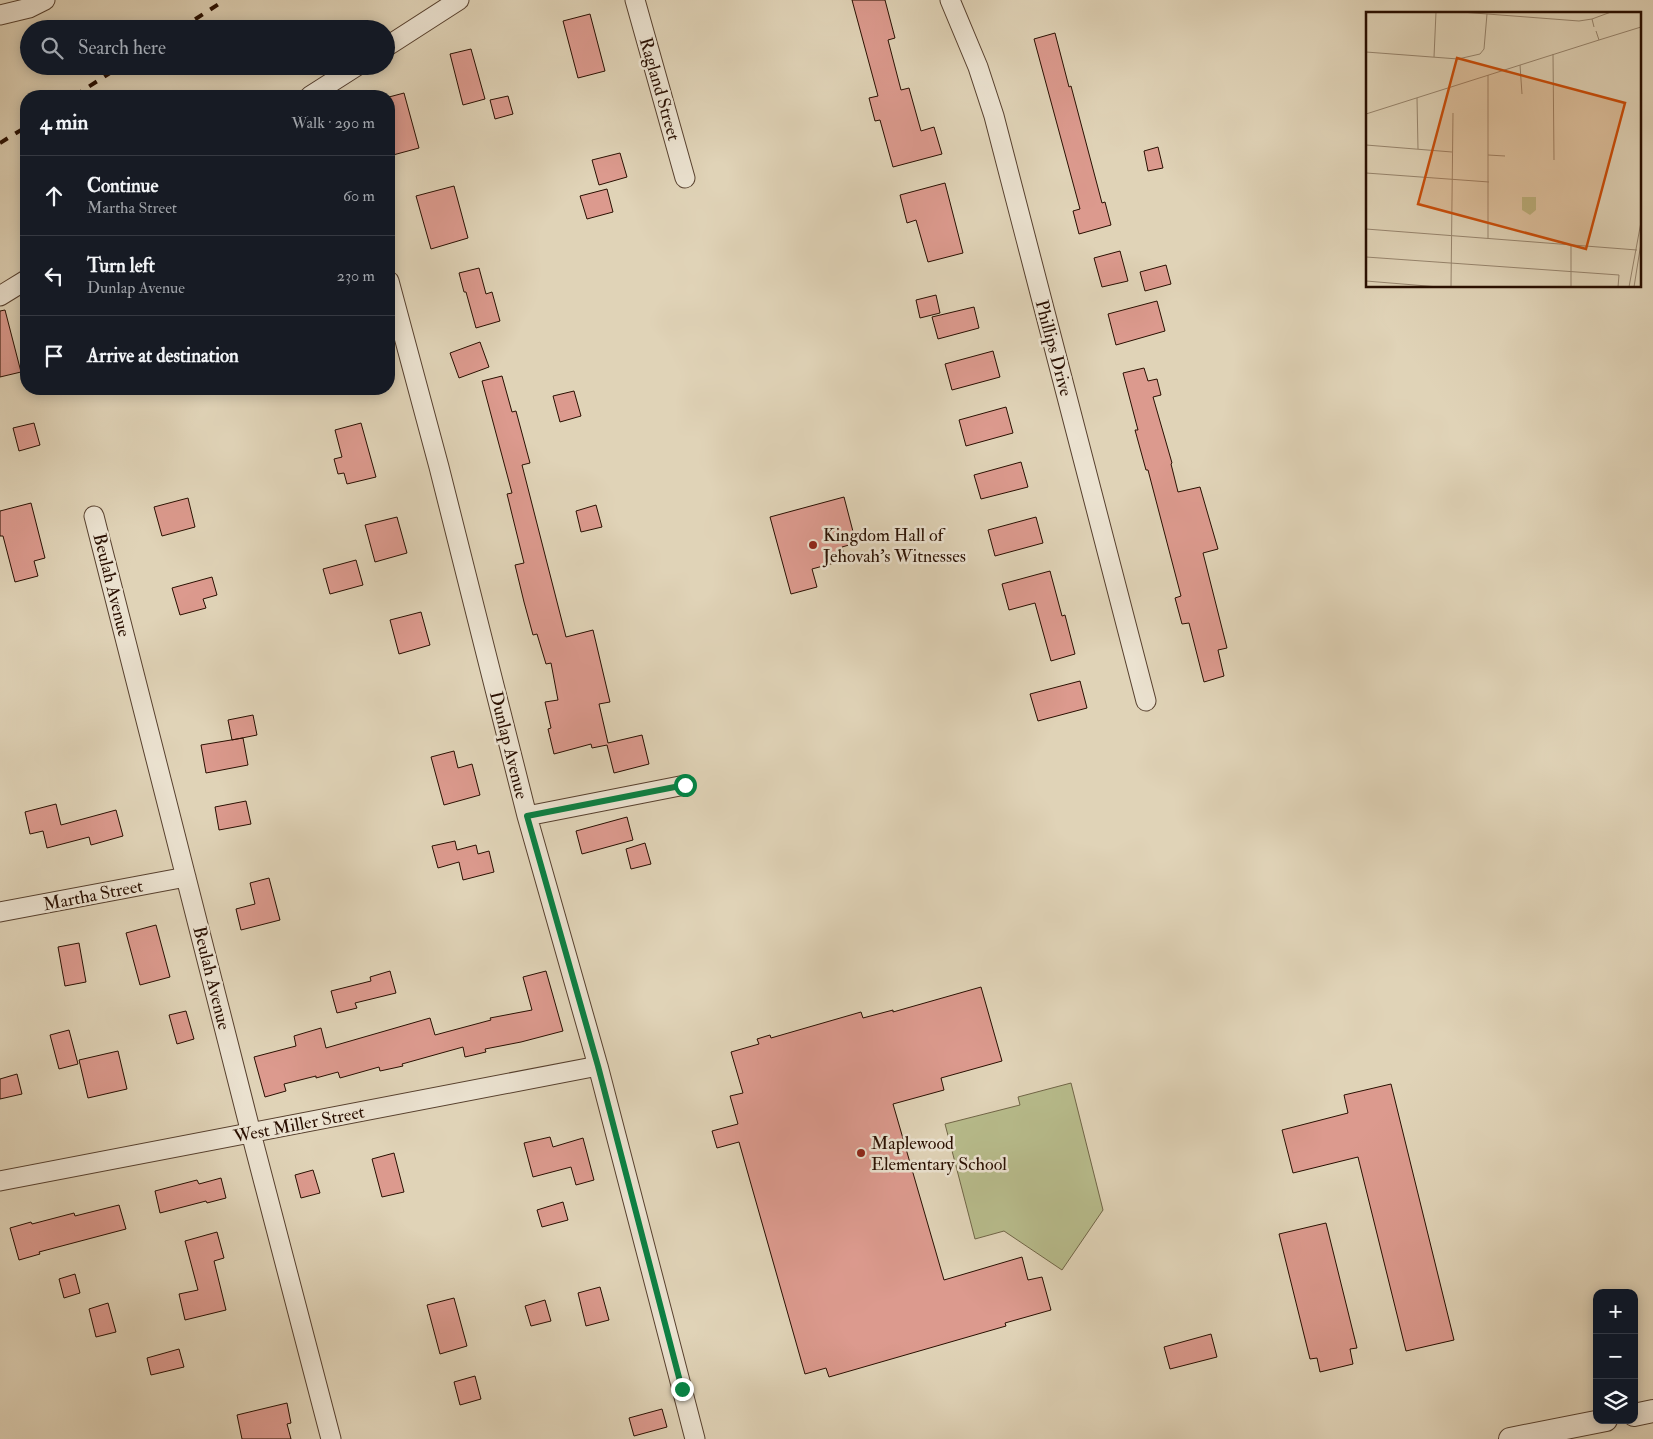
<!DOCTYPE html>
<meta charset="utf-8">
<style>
body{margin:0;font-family:"IM FELL Double Pica",serif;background:#242831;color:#f1f3f6}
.controls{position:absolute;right:15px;bottom:15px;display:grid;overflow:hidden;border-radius:10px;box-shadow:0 2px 12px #0003}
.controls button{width:45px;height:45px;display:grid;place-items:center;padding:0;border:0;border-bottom:1px solid #363941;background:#171b24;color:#f1f3f6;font:25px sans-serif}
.stop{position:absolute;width:15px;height:15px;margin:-11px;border:4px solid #0b8043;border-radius:50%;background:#fff}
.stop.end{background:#0b8043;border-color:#fff;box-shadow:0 1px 5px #0008}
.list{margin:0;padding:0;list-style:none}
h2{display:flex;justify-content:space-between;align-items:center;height:65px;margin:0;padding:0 20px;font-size:21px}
h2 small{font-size:16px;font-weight:400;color:#9ea1a6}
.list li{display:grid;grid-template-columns:32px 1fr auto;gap:15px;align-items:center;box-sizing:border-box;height:80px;padding:0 20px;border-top:1px solid #363941}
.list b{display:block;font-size:19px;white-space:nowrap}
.list p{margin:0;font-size:16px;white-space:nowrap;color:#9ea1a6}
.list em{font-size:16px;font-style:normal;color:#9ea1a6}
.icon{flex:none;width:28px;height:28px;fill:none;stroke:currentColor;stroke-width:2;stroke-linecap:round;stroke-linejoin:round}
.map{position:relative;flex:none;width:1653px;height:1439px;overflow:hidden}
.search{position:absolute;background:#171b24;box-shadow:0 2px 12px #0003;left:20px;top:20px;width:375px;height:55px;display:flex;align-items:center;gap:12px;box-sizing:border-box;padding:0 18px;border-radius:28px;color:#9ea1a6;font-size:19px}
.panel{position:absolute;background:#171b24;box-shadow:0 2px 12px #0003;left:20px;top:90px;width:375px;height:305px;border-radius:20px}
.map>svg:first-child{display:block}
.green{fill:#b7bb8b;stroke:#706546}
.building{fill:#dc9a8e;stroke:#290f01}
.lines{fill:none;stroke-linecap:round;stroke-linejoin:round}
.minor-casing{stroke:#57402e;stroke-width:21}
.tertiary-casing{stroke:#57402e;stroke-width:24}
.minor{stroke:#ebe2d0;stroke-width:19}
.tertiary{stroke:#ebe2d0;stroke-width:22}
.rail{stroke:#290f01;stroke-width:4;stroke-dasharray:9 9;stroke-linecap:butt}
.route{stroke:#0b8043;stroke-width:6}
.poi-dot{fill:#8f2418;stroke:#ebe2d0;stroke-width:2}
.labels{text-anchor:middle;stroke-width:5;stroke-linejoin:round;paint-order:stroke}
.street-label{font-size:18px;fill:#290f01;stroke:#ebe2d0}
.poi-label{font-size:18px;fill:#290f01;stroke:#ebe2d0;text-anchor:start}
.inset-road{fill:none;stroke:#97856e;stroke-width:1}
.view{fill:#cb4e0a;fill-opacity:0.15;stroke:#cb4e0a;stroke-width:2.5}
.inset-edge{fill:none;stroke:#290f01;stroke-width:2.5}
</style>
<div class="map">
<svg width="1653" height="1439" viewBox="0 0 1653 1439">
<rect width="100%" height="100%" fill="#e0d3b7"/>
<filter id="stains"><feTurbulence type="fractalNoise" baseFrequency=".004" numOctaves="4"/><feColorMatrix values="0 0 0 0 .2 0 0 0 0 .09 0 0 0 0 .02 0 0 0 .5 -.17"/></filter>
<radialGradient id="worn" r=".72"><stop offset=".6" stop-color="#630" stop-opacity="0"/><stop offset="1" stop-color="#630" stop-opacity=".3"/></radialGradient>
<path class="green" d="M1071,1083L1103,1210L1062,1270L1004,1231L975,1239L945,1124L1020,1105L1018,1097Z"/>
<path class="building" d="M852,0H885L895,38L888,40L901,90L909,88L921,131L934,127L942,154L893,167L880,120L875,121L869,98L878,96Z
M590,14L605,71L578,78L563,21Z
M1055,33L1069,87L1071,86L1102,203L1105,202L1111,225L1079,234L1073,211L1080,209L1034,39Z
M471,49L485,99L463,105L450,54Z
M404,93L419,148L393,155L389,137V97Z
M508,96L513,114L495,119L490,100Z
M1158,147L1163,168L1148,171L1144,151Z
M620,153L627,177L599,185L592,160Z
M945,183L963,253L928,262L916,220L907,223L900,195Z
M454,186L468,238L431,249L416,196Z
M607,189L613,212L587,219L580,196Z
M1120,251L1128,281L1102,287L1094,258Z
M1166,265L1171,284L1145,291L1140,272Z
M479,268L486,294L492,292L500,321L476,328L466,292H464L459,273Z
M936,295L940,313L920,318L916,300Z
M1157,301L1165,331L1116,345L1108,314Z
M974,307L979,328L938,339L932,317Z
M5,310L21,372L0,377V311Z
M480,342L489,367L459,378L450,353Z
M993,351L1000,377L952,390L945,364Z
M1144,368L1148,381L1157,379L1161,395L1153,397L1172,463L1171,464L1178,492L1200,487L1218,549L1203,553L1227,648L1218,650L1224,676L1204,682L1189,623L1182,624L1175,598L1181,596L1148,470H1146L1135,430H1138L1123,373Z
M502,376L512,412L516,411L530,463L522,465L566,637L593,630L610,702L599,704L608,743L642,735L649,764L614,773L607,745L592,748L591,744L554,754L548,729L551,728L545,702L558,700L551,663L546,664L537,634L533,635L524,602L515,565L524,563L507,494L512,493L482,381Z
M574,391L581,416L560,422L553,396Z
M1006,407L1013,433L966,446L959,420Z
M34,423L40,445L19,451L13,428Z
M361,423L376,477L347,484L344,473L338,474L334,459L342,457L335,430Z
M1021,462L1028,487L981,499L974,475Z
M844,497L856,543L842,547L845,560L812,569L817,587L791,594L770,517Z
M188,498L195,527L162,536L154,507Z
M31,503L45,558L34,561L38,576L15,582L3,536H0V511Z
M596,505L602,527L581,532L576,511Z
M397,517L407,553L375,562L365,525Z
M1036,517L1043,543L995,556L988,530Z
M356,560L363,585L330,594L323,569Z
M1050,571L1062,616L1065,615L1075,654L1051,661L1035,603L1009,610L1002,584Z
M212,577L217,595L203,599L206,608L180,615L172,588Z
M421,612L430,645L399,654L390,620Z
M1080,681L1087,708L1038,721L1030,694Z
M253,715L257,735L232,740L228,720Z
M243,738L248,765L206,773L201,745Z
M454,751L458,768L472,764L480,795L444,805L431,757Z
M246,801L251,824L219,830L215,807Z
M56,804L61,825L116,810L123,836L91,845L89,837L47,848L43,831L30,834L25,812Z
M627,817L633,840L582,854L576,831Z
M455,841L457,850L476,845L478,854L489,851L494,872L463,880L459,862L438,868L432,846Z
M645,843L651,864L631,869L626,849Z
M269,878L280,920L241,930L236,909L255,904L250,883Z
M156,925L170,977L140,985L126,933Z
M79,943L86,982L65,986L58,947Z
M390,971L396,993L355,1003L357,1008L337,1013L331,991L371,981L370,977Z
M546,971L563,1031L521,1042L485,1049L486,1052L465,1057L463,1047L402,1064L403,1066L380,1071L379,1067L340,1078L338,1072L316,1078V1076L284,1084L286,1091L265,1097L254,1057L296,1046L294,1036L321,1028L326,1048L430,1018L435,1035L491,1020L490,1018L532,1010L523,977Z
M981,987L1002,1061L941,1078L944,1090L893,1104L944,1280L1022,1257L1028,1280L1042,1277L1051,1310L1005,1323L1006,1326L829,1377L826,1368L805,1374L739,1142L717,1148L712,1131L738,1124L730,1096L743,1093L731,1052L759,1044L757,1039L770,1035L771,1038L861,1012L863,1018L893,1010V1012Z
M186,1011L194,1039L177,1044L169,1015Z
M69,1030L78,1064L59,1069L50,1035Z
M118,1051L127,1089L88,1098L79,1060Z
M17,1074L22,1094L0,1099V1079Z
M1391,1084L1454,1340L1406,1351L1358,1157L1293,1173L1282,1130L1348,1113L1344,1095Z
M550,1137L553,1147L583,1138L594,1180L576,1185L571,1167L533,1177L524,1143Z
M394,1153L404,1192L382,1197L372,1159Z
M313,1170L320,1193L301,1198L295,1175Z
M221,1178L226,1198L207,1203L206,1201L160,1213L155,1191L197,1180L199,1184Z
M563,1202L568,1220L542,1227L537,1210Z
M119,1205L126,1229L39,1252L40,1254L19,1260L10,1228L31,1222L32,1224L74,1213L75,1216Z
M1326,1223L1357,1348L1350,1349L1353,1364L1320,1372L1317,1358L1310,1359L1279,1234Z
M217,1232L224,1258L214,1261L226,1310L185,1320L179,1294L198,1290L185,1241Z
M75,1274L80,1293L64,1298L59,1279Z
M600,1287L609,1320L586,1326L578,1293Z
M454,1298L467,1346L440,1354L427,1305Z
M545,1300L551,1321L531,1326L525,1306Z
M108,1303L116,1332L96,1337L89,1309Z
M1211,1334L1217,1357L1170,1369L1164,1347Z
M179,1349L184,1367L151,1375L147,1358Z
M475,1376L481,1399L460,1405L454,1382Z
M287,1403L291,1423L287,1424L291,1439H242L237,1415Z
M662,1409L667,1427L634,1436L629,1418Z"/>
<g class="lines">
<g class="minor-casing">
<path id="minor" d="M635,0L685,178
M950,0L978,67L994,116L1146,701
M0,15L29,8L45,0
M386,47L459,0
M310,96L357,66
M389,281L439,467L527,816L598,1066L695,1439
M0,296L26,280
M94,516L251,1133L331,1439
M527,816L685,785
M0,912L186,877
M0,1181L598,1066"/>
</g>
<g class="tertiary-casing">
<path id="tertiary" d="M1634,1415L1653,1411
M1510,1439L1606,1420"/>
</g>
<use href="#minor" class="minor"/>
<use href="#tertiary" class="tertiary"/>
<path class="rail" d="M180,29L225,0
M74,96L121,66
M0,143L26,127"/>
</g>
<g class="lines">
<path class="route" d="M682,1389L598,1066L527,816L685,785"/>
</g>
<g class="poi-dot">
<circle cx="813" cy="545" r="5"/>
<circle cx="861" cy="1153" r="5"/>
</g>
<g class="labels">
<g class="street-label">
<text transform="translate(660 89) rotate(74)" y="6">Ragland Street</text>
<text transform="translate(1054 348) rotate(75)" y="6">Phillips Drive</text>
<text transform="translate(112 585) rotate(76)" y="6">Beulah Avenue</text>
<text transform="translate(509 745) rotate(76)" y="6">Dunlap Avenue</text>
<text transform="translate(93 895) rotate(-11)" y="6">Martha Street</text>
<text transform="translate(212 978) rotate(76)" y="6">Beulah Avenue</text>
<text transform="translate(299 1124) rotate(-11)" y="6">West Miller Street</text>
</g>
<g class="poi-label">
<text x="823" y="541">Kingdom Hall of<tspan x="823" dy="21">Jehovah's Witnesses</tspan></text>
<text x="871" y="1149">Maplewood<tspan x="871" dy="21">Elementary School</tspan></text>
</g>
</g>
<g transform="translate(1366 12)">
<rect width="275" height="275" fill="#e0d3b7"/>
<path d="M156,185H170V198L164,203L156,198Z" fill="#b7bb8b"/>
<path class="inset-road" d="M95,0L213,9L226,7L228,15M226,7L245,0M230,19L233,28L275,15M0,40L92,47L114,42L118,37L121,2M187,42L188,148M68,45L70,0M154,53L156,82M51,86L52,137M0,102L233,28M0,133L86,140M122,143L139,144M0,161L123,170M0,217L271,238M122,227V63M0,245L253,263L252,275M0,269L73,275M85,275L87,101M205,275V233M263,275L275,210M268,275L275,231"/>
<path class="view" d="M91,46L259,91L220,237L52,192Z"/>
<rect width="275" height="275" class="inset-edge"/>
</g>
<rect width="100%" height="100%" filter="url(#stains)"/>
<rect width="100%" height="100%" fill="url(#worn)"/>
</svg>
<div class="controls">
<button>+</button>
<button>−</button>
<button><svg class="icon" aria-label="layers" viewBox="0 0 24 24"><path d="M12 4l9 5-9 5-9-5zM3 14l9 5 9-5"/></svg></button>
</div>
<div class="stop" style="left:685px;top:785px"></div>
<div class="stop end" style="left:682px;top:1389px"></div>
<div class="search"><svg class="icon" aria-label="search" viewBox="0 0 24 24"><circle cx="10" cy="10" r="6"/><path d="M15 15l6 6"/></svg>Search here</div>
<section class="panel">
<h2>4 min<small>Walk · 290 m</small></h2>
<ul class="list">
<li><svg class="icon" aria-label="ahead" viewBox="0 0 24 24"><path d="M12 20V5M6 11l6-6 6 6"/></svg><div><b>Continue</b><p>Martha Street</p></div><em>60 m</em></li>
<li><svg class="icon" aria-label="left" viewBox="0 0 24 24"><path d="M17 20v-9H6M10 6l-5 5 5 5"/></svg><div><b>Turn left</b><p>Dunlap Avenue</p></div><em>230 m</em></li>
<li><svg class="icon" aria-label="arrive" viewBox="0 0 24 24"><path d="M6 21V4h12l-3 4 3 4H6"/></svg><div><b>Arrive at destination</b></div></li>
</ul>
</section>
</div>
